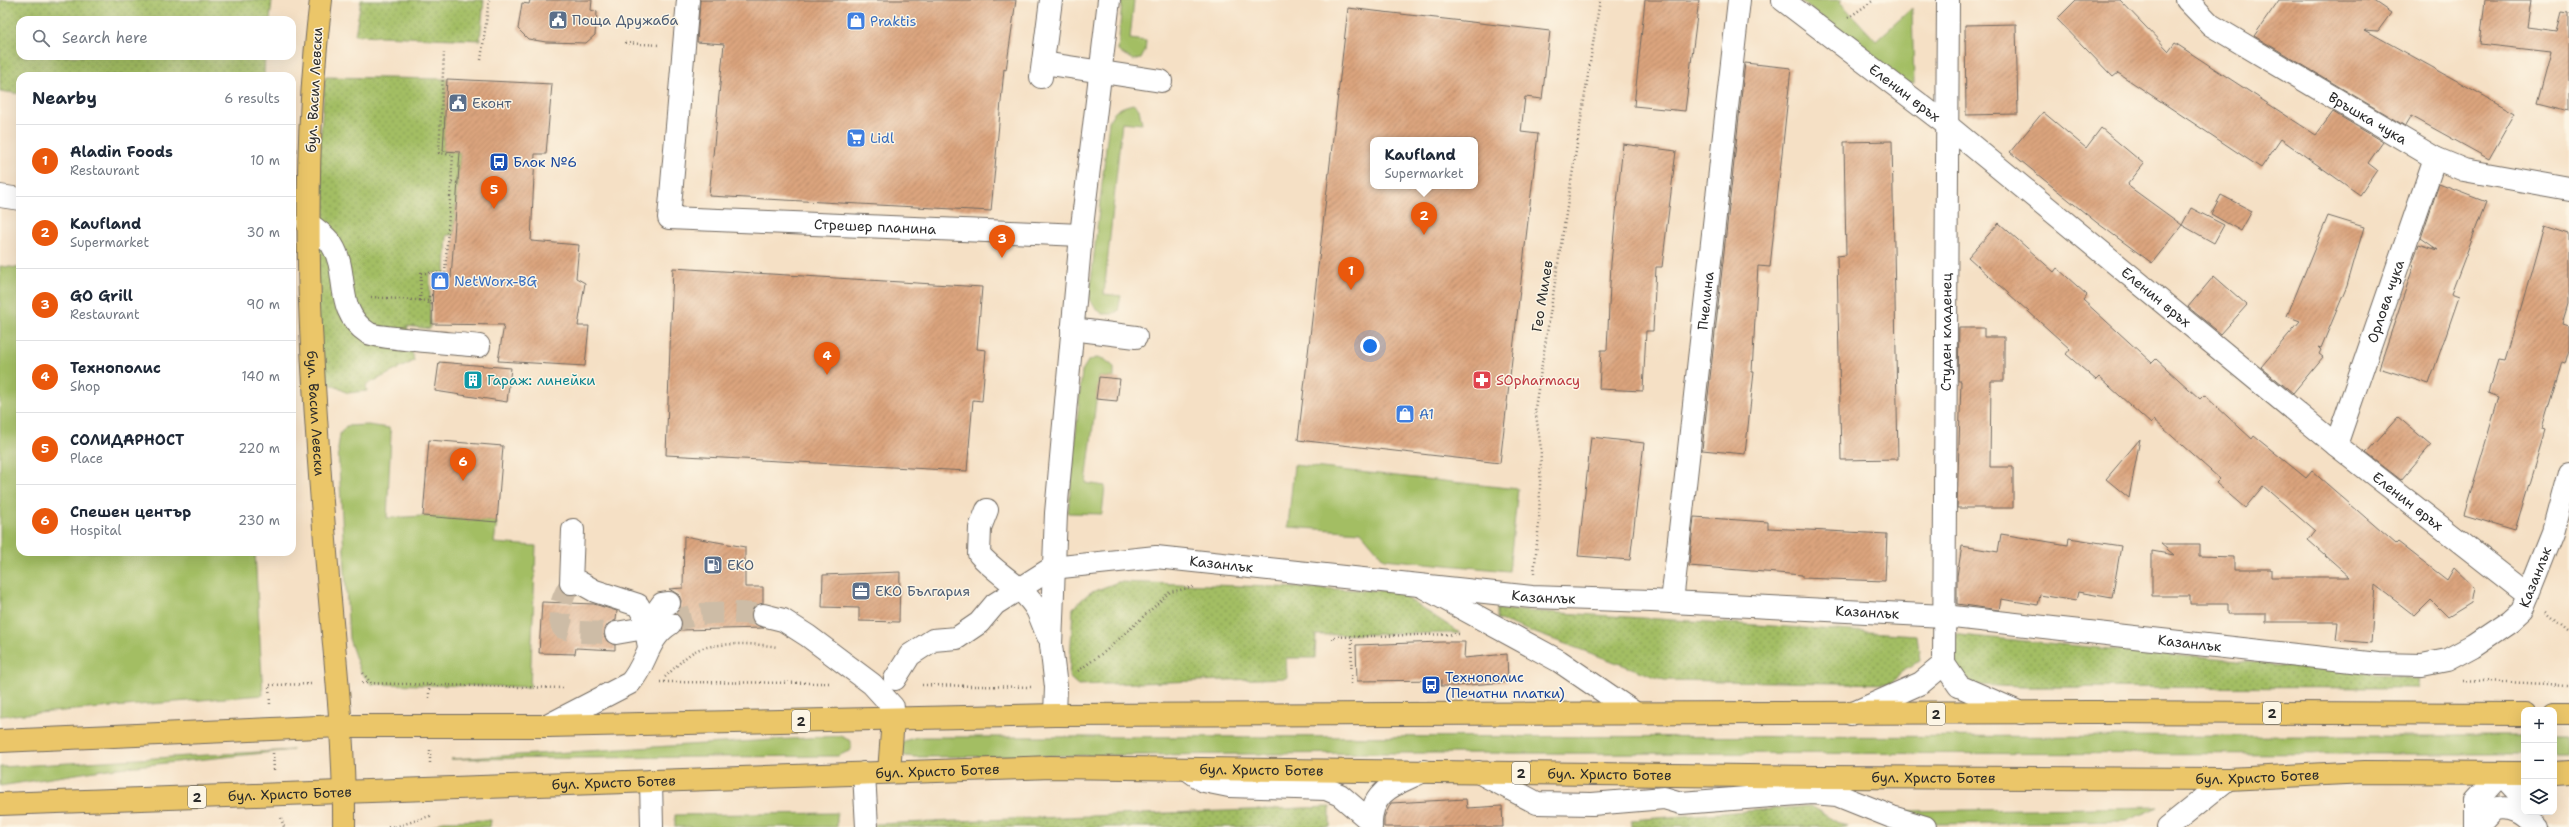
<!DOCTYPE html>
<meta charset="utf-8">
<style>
body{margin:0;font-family:"Shantell Sans",sans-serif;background:#f2f2f3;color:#1f2937}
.controls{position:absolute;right:12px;bottom:12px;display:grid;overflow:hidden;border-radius:8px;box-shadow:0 4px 16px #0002}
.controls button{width:36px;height:36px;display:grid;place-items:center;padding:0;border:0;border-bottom:1px solid #e0e1e3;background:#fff;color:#1f2937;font:20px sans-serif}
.you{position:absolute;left:1370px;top:346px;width:14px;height:14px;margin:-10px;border:3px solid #fff;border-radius:50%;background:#1a73e8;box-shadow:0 0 0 6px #1a73e833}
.badge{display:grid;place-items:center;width:26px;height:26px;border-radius:50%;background:#ea580c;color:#fff;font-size:13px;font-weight:700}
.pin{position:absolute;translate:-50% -33px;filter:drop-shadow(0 1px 2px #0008)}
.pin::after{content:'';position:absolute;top:21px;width:14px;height:12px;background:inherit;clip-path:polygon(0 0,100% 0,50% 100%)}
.popup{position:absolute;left:1370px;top:137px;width:108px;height:52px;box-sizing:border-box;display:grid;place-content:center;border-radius:8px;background:#fff;filter:drop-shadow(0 1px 3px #0005);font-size:13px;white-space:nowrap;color:#747a83}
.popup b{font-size:15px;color:#1f2937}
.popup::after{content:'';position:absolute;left:50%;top:100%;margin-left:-8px;border:8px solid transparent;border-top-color:#fff}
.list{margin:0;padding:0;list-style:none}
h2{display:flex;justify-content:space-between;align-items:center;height:52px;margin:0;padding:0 16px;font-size:17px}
h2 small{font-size:13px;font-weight:400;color:#747a83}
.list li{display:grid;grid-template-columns:26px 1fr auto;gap:12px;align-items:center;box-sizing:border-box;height:72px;padding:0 16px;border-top:1px solid #e0e1e3}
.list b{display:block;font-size:15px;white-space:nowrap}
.list p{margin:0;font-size:13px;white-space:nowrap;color:#747a83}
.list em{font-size:13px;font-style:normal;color:#747a83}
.icon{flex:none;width:22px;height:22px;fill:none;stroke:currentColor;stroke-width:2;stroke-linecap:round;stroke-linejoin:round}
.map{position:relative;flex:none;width:2569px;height:827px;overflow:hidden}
.search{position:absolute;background:#fff;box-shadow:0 4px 16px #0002;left:16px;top:16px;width:280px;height:44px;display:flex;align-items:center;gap:10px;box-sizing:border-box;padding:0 14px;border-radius:12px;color:#747a83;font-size:15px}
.panel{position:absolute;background:#fff;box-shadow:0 4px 16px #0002;left:16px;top:72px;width:280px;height:484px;border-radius:12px}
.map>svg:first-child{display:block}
.green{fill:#a3be64;stroke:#677448}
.park{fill:url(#park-dots);stroke:#677448}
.building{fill:url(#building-hatch);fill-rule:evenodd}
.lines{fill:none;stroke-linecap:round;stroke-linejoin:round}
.minor-tunnel{stroke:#cdbca6;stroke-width:22;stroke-dasharray:22 11;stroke-linecap:butt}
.minor-casing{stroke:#726a61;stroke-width:24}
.major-casing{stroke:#726a61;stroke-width:24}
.highway-casing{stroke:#726a61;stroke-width:24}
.path{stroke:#726a61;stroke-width:2.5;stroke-dasharray:1 3;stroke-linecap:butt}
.minor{stroke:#fff;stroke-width:22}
.major{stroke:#ebc669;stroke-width:22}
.highway{stroke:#ebc669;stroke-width:22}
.labels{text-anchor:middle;stroke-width:3;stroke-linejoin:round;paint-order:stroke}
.shield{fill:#fcf5e5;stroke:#6a6863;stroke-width:1}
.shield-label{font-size:13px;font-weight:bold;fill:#2b2b2b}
.service-label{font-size:14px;fill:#4e5e75;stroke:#fcf5e5;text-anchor:start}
.shop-label{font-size:14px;fill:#366cbe;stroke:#fcf5e5;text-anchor:start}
.street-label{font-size:14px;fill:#2b2b2b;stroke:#fcf5e5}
.transit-label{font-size:14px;fill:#164399;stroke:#fcf5e5;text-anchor:start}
.culture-label{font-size:14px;fill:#0d838f;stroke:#fcf5e5;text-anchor:start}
.health-label{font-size:14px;fill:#be3a42;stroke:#fcf5e5;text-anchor:start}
</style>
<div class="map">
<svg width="2569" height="827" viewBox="0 0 2569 827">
<defs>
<pattern id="park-dots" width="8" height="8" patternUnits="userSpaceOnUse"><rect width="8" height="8" fill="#a3be64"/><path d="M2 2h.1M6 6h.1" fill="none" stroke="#859b53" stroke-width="1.8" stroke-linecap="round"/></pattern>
<pattern id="building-hatch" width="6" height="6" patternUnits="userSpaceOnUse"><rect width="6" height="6" fill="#dba47e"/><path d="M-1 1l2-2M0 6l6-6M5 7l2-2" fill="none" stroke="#b28667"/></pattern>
</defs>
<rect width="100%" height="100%" fill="#fcf5e5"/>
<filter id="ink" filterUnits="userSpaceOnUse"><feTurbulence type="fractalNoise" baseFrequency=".025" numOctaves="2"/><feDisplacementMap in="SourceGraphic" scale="8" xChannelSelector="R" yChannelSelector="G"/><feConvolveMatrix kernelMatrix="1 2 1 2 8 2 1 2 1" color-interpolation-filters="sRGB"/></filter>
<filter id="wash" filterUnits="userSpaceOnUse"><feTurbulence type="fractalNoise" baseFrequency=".012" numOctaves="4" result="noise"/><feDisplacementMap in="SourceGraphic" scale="16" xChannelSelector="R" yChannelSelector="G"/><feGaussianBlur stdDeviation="0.9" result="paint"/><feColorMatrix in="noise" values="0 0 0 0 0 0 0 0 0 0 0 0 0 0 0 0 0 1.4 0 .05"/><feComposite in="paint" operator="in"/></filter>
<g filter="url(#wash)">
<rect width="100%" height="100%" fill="#f5e0c5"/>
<path class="green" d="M1122,0H1134L1130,39L1146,41L1145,51L1141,59L1133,60L1118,51Z
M1800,0H1842L1840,2L1876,41L1912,8L1914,83L1896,81Z
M1133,104L1139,109L1142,124L1122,122L1104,294L1121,296L1118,311L1112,314H1102L1089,300L1109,121C1114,110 1121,107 1133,104Z
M0,266L20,268V552H255L263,695L0,716Z
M1096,358L1104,359L1114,367V378L1099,377L1086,483L1105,486L1102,514L1068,513L1082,371L1088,361Z
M368,425L389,428L391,434L387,518L423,516L497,522L494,543L536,546L530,687L371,684L360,671L349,639L338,449L340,434L346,426Z
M1294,465L1518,489L1509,571L1384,559L1361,532L1288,527Z
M840,736L851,741V750L838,756L451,759Z
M2524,736V754L1373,753L915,757L905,756L900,751V746L904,741L917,737Z
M2554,736H2569V755H2554Z
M293,750L108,769L0,786V767Z
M2158,807L2126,821L1936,824L1902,811Z
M837,813V827H675V815Z
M491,820L490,827H431L443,821Z"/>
<path class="park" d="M0,0H272L270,20H20V56H265L264,76H20V94L0,91Z
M361,0H484L480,40L355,35Z
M325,77L447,79L443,151L460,152L454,235H447L445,273H430V329L407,326L414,361L366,385L367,391L348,393L317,377L314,224Z
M1118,582L1396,591L1460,633L1316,635L1315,658H1286L1287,678L1078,685L1069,677L1073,608L1089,593Z
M1497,609L1917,635L1920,661L1904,669L1892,684L1664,680L1497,619Z
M1950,634L2419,678L2417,688L2021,687L1977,685L1950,666Z
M1811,806L1847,827H1631V820Z
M1330,807V827H876L875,824Z"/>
<g id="blocks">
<path class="building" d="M530,0H592L591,10L597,12L595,35L586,43L546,42L528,39L518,29L522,3L529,4Z
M700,0H1016L1006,70L1004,69L991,211L709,196L724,44L697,42Z
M1645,0H1699L1685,111L1634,106Z
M2076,0H2120L2169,51L2175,43L2316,135L2333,112L2383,142L2368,163L2377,170L2360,195L2281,139L2261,168L2118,73L2113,77L2057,19Z
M2279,0H2372L2391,13L2378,31L2365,30L2515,113L2489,159L2411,116L2405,126L2254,36Z
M2485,0H2531L2527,27L2557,31L2562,12L2569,13V112L2537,104L2551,52L2480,44Z
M1348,8L1550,31L1542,99L1525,97L1521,132L1538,134L1500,463L1298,440ZM1373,140H1475V186H1373Z
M2016,24L2018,114L1966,115L1965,25Z
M1745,63L1791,68L1770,267L1758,266L1752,372H1754L1745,454L1702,450Z
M447,79L552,84L546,154H535L531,241L579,245L576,278L585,283L578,326H589L585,366L498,361L504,325L432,324L433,278H451L458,181L460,152L443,151Z
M2043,112L2086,148L2101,128L2144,164L2127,185L2182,225L2152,263L2096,222L2010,152Z
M1892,141L1898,459L1841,460L1837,256L1846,255L1844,142Z
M1623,144L1676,151L1662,267H1656L1653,331H1646L1643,391L1599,389L1601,350H1607L1611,263Z
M2439,184L2486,202L2451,294L2459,297L2429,384L2379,368L2414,265L2412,264L2419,244L2438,250L2421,238Z
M2221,195L2252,211L2241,231L2211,214Z
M2191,208L2224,225L2214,243L2182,225Z
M2328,216L2364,227L2347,286L2321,348L2318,347L2321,350L2319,354L2323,357L2293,393L2261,367L2300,321L2287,316Z
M1999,223L2054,272L2057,268L2087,295L2083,300L2152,363L2156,359L2200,399L2204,395L2252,439L2254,436L2306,478L2312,471L2396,544L2398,542L2447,580L2454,568L2474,587L2471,603L2448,617L2431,600L2415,616L2375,585L2371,643L2336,640L2338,622H2266V614H2228V604H2190V596H2152V551L2174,555L2161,544H2199V556L2234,557V569H2271V577H2350L2308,540L2315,531L2263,486L2245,508L2216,483L2220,479L2154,420L2151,424L2099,377L2096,380L2066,354L2070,349L1968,257Z
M2545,225L2569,233V303L2563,323L2569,325V349L2565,363L2562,362L2542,430L2545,431L2515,530L2464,515L2499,397L2488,393L2498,360L2504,361L2519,311H2521Z
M673,268L982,287L977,349L986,350L982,401L973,400L967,471L666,455Z
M2214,276L2247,305L2221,334L2188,307Z
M1959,328H1984V337H2004V381H1991L1990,467H2013V508H1957L1961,381H1958Z
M439,362L511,368L507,402L435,391Z
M1099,377L1120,379L1117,401L1096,399Z
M2398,417L2431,445L2401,480L2366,453Z
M1591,437L1644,443L1630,560L1578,556Z
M2140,439L2129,498L2106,479Z
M429,440L503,446L497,522L423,516Z
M1694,517L1768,522V528L1887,534L1885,581L1802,578V575L1689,566Z
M2001,534L2068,545L2069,538L2121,546L2112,598L2078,592L2076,601L2040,595L2038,605L2001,599L1999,610L1957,604V576L1962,546L1998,552Z
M684,536L745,547V587H763V603L754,607L751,618L755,624L764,628L681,630L682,622L676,613L680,608L681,601L679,595L669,589L683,588Z
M900,572L899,622L859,621V608L822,607L823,575Z
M542,602L594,604L617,611L616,620L608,624L604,635L607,641L615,645V650L576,648L575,654L539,653Z
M1442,642H1465L1464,658L1507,654L1508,682L1456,686H1441V680L1357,681L1356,645Z
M1466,799L1467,808L1502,806L1503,827H1384V817L1391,803Z"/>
</g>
</g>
<g filter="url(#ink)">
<use href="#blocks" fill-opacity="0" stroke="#726a61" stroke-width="1"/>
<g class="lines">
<path class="minor-tunnel" d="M571,583C563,595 555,614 563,628L576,632L616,633
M670,624C697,609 733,612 763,615"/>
<g class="minor-casing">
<g id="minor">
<path id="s1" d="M688,0L669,218L1081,235"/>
<path id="s2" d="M1783,0L1947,125L2336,445L2528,595"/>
<path id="s3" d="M2187,0L2211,25L2435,158L2464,170L2569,189"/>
<path d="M1043,63L1161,81"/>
<path d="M1041,77L1051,0"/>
<path d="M0,196L20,199"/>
<path d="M307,222C315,229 327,236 332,245C350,273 333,310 368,333C376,338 463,344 479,346"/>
<path d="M1072,329L1136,337"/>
<path id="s4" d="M2336,445L2435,158"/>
<path d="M987,510L980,528L979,554C996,574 1023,586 1037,610C1041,618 1044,628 1048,636"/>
<path d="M573,530L571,583L579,582L595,591L638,605L643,614L649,647"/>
<path d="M1425,588L1559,661L1635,713"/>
<path id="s5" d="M1672,602L1739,0"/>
<path d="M763,615L783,620L808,636L872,684L893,707"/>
<path d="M616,633L645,628L659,622"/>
<path d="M649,635L657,611L662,604L669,603"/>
<path id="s6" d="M1944,664L1948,0"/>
<path d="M1944,664L1959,686L2021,713"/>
<path id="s7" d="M895,679L910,655L933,640L957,638L979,623L995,604L1052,568L1156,557L1532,597L1651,601L1944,616L2378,664L2422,665L2447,660L2473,646L2510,621L2522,610L2553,532L2569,472"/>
<path d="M1851,714L1921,683L1944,664"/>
<path d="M1055,715L1056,687L1051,645L1056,513L1081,235L1109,0"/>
<path d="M547,726L630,683C647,664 647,638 670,624"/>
<path d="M1187,769L1204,781L1229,786L1326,789L1340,795L1370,821"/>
<path d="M1478,772L1537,803L1592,804L1664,798L1681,803L1812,793L1837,795L1892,817L1925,827"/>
<path d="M864,773L867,827"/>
<path d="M651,781L652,827"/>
<path d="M1371,827C1369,790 1397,784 1424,771"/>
<path d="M2168,827L2228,779"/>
<path d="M2476,827V800L2500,774L2524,800"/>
<path d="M2478,827L2495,809C2514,806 2524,813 2538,827"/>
</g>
</g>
<g class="major-casing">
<g id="major">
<path id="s8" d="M321,0C298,184 311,369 326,553C333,644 345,735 344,827"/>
</g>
</g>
<g class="highway-casing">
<g id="highway">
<path d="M2554,714H2569"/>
<path d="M0,741L341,726H547L1055,715L2092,712L2524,714"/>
<path d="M889,772L893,719"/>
<path d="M2554,773L2569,772"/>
<path id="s9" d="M0,804L1051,767L1820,777L2228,779L2365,772L2524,773"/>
</g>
</g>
<path class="path" d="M1848,18L1874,0
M625,43L660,45
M481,60L489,0
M452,182L457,183
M371,297L429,301L428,304H432
M420,301L421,273H445L453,155L439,153L444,53
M429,301V295H432
M1534,573L1539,523L1541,449L1535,408L1600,0
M2547,611L2569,630
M1333,640V637L1459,634
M1078,671L1107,650L1170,592L1193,587
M363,673L371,683
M665,677C674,669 684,657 695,651C712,642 758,643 777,647
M2463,680L2569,685
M660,682L829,683
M362,683L563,688
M1351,684L1352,638
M429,685V701
M922,685L1031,687
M270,704L269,685L313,684
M430,750V765
M273,753L274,770
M281,818L284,827
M388,827L395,826
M395,827L430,816V814"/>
<use href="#minor" class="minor"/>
<use href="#major" class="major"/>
<use href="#highway" class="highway"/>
</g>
</g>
<defs>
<g id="civic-square" transform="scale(1)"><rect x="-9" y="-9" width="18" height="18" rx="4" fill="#5c6f8a" stroke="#fcf5e5"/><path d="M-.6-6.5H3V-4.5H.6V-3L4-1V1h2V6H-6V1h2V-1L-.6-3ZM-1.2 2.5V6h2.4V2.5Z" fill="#fff"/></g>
<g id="shop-square" transform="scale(1)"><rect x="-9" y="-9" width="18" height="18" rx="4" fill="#3f7fe0" stroke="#fcf5e5"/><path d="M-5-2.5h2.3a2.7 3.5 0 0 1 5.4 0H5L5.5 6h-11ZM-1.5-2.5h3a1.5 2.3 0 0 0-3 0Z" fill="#fff"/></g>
<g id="supermarket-square" transform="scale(1)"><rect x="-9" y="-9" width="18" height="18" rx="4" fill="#3f7fe0" stroke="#fcf5e5"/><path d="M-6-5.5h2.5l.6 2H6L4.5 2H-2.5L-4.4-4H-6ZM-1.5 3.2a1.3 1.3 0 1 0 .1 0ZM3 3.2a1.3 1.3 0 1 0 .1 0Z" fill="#fff"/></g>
<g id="bus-square" transform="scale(1)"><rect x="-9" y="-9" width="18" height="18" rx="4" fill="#1a4fb4" stroke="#fcf5e5"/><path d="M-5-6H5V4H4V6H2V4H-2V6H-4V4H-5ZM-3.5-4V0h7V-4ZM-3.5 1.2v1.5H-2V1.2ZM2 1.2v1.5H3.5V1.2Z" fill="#fff"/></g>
<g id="building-square" transform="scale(1)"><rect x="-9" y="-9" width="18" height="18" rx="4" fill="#0f9aa8" stroke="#fcf5e5"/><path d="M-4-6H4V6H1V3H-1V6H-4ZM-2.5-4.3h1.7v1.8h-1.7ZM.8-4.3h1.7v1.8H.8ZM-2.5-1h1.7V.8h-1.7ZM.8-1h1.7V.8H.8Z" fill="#fff"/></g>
<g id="pharmacy-square" transform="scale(1)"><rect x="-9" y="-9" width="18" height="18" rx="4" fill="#e0444e" stroke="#fcf5e5"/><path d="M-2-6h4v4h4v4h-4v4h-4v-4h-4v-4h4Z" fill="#fff"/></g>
<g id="fuel-square" transform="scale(1)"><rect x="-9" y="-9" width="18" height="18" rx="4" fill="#5c6f8a" stroke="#fcf5e5"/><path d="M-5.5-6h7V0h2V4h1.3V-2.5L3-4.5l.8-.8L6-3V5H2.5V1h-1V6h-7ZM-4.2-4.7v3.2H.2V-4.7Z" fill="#fff"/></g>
<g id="office-square" transform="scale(1)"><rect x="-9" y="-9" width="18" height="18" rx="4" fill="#5c6f8a" stroke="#fcf5e5"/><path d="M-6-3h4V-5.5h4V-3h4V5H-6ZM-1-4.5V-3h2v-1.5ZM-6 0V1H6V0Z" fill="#fff"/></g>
</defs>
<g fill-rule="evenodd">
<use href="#civic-square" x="558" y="20"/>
<use href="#shop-square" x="856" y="21"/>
<use href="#civic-square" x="458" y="103"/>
<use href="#supermarket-square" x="856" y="138"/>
<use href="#bus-square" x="499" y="162"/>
<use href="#shop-square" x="440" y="281"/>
<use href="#building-square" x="473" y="380"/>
<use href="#pharmacy-square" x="1482" y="380"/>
<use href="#shop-square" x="1405" y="414"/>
<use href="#fuel-square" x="713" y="565"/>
<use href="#office-square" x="861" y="591"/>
<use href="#bus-square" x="1431" y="685"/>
</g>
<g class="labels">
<g class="shield">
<rect x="2263" y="702" width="18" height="22" rx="3"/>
<rect x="1927" y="703" width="18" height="22" rx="3"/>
<rect x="792" y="710" width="18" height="22" rx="3"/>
<rect x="1512" y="762" width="18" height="22" rx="3"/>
<rect x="188" y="786" width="18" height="22" rx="3"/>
</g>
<g class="shield-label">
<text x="2272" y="718">2</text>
<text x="1936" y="719">2</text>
<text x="801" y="726">2</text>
<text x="1521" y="778">2</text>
<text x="197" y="802">2</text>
</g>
<g class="service-label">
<text x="572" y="25">Поща Дружаба</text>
<text x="472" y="108">Еконт</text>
<text x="727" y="570">EKO</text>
<text x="875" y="596">ЕКО България</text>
</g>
<g class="shop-label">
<text x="870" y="26">Praktis</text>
<text x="870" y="143">Lidl</text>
<text x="454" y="286">NetWorx-BG</text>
<text x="1419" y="419">A1</text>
</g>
<g class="street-label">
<text transform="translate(314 90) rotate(-87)" y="5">бул. Васил Левски</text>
<text dy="5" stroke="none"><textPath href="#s2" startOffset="153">Еленин връх</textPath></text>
<text dy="5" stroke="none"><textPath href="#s3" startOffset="217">Връшка чука</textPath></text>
<text dy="5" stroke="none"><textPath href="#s1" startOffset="425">Стрешер планина</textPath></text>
<text transform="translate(1542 296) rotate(-81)" y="5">Гео Милев</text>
<text dy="5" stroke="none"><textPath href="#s2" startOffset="477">Еленин връх</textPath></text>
<text dy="5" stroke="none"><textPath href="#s5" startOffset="303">Пчелина</textPath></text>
<text dy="5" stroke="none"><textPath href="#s4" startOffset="152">Орлова чука</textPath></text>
<text dy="5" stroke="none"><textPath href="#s6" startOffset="332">Студен кладенец</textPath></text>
<text dy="5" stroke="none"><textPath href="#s8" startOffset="414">бул. Васил Левски</textPath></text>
<text dy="5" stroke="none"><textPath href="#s2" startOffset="801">Еленин връх</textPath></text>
<text dy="5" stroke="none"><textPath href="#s7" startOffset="369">Казанлък</textPath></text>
<text dy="5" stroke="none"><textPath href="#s7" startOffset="1726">Казанлък</textPath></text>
<text dy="5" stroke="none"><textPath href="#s7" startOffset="693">Казанлък</textPath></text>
<text dy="5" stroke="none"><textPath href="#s7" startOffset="1017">Казанлък</textPath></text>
<text dy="5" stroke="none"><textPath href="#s7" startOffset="1341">Казанлък</textPath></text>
<text dy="5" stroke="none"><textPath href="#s9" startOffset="1262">бул. Христо Ботев</textPath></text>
<text dy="5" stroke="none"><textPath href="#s9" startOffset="938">бул. Христо Ботев</textPath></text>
<text dy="5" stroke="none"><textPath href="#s9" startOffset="1610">бул. Христо Ботев</textPath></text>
<text dy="5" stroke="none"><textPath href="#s9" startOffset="2258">бул. Христо Ботев</textPath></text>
<text dy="5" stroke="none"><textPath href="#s9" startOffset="1934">бул. Христо Ботев</textPath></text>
<text dy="5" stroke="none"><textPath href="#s9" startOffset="614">бул. Христо Ботев</textPath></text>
<text dy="5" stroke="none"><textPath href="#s9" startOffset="290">бул. Христо Ботев</textPath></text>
</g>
<g class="transit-label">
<text x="513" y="167">Блок №6</text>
<text x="1445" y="682">Технополис<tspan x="1445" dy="16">(Печатни платки)</tspan></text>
</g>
<g class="culture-label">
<text x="487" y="385">Гараж: линейки</text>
</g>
<g class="health-label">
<text x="1496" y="385">SOpharmacy</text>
</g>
</g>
</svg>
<div class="controls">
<button>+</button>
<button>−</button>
<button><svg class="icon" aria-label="layers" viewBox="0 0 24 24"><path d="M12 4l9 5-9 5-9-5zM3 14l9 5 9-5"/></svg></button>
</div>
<div class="you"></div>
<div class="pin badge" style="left:1351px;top:290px">1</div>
<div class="pin badge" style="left:1424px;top:235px">2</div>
<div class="popup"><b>Kaufland</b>Supermarket</div>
<div class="pin badge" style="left:1002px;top:258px">3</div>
<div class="pin badge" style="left:827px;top:375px">4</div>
<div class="pin badge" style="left:494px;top:209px">5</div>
<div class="pin badge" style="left:463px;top:481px">6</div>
<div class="search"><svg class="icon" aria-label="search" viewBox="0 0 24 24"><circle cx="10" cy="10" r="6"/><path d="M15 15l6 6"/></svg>Search here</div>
<section class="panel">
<h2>Nearby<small>6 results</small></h2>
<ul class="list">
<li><span class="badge">1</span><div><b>Aladin Foods</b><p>Restaurant</p></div><em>10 m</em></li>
<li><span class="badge">2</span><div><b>Kaufland</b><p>Supermarket</p></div><em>30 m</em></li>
<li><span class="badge">3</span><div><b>GO Grill</b><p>Restaurant</p></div><em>90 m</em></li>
<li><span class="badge">4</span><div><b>Технополис</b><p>Shop</p></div><em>140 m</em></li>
<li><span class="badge">5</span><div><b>СОЛИДАРНОСТ</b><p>Place</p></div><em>220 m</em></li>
<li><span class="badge">6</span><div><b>Спешен център</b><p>Hospital</p></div><em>230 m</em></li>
</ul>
</section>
</div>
